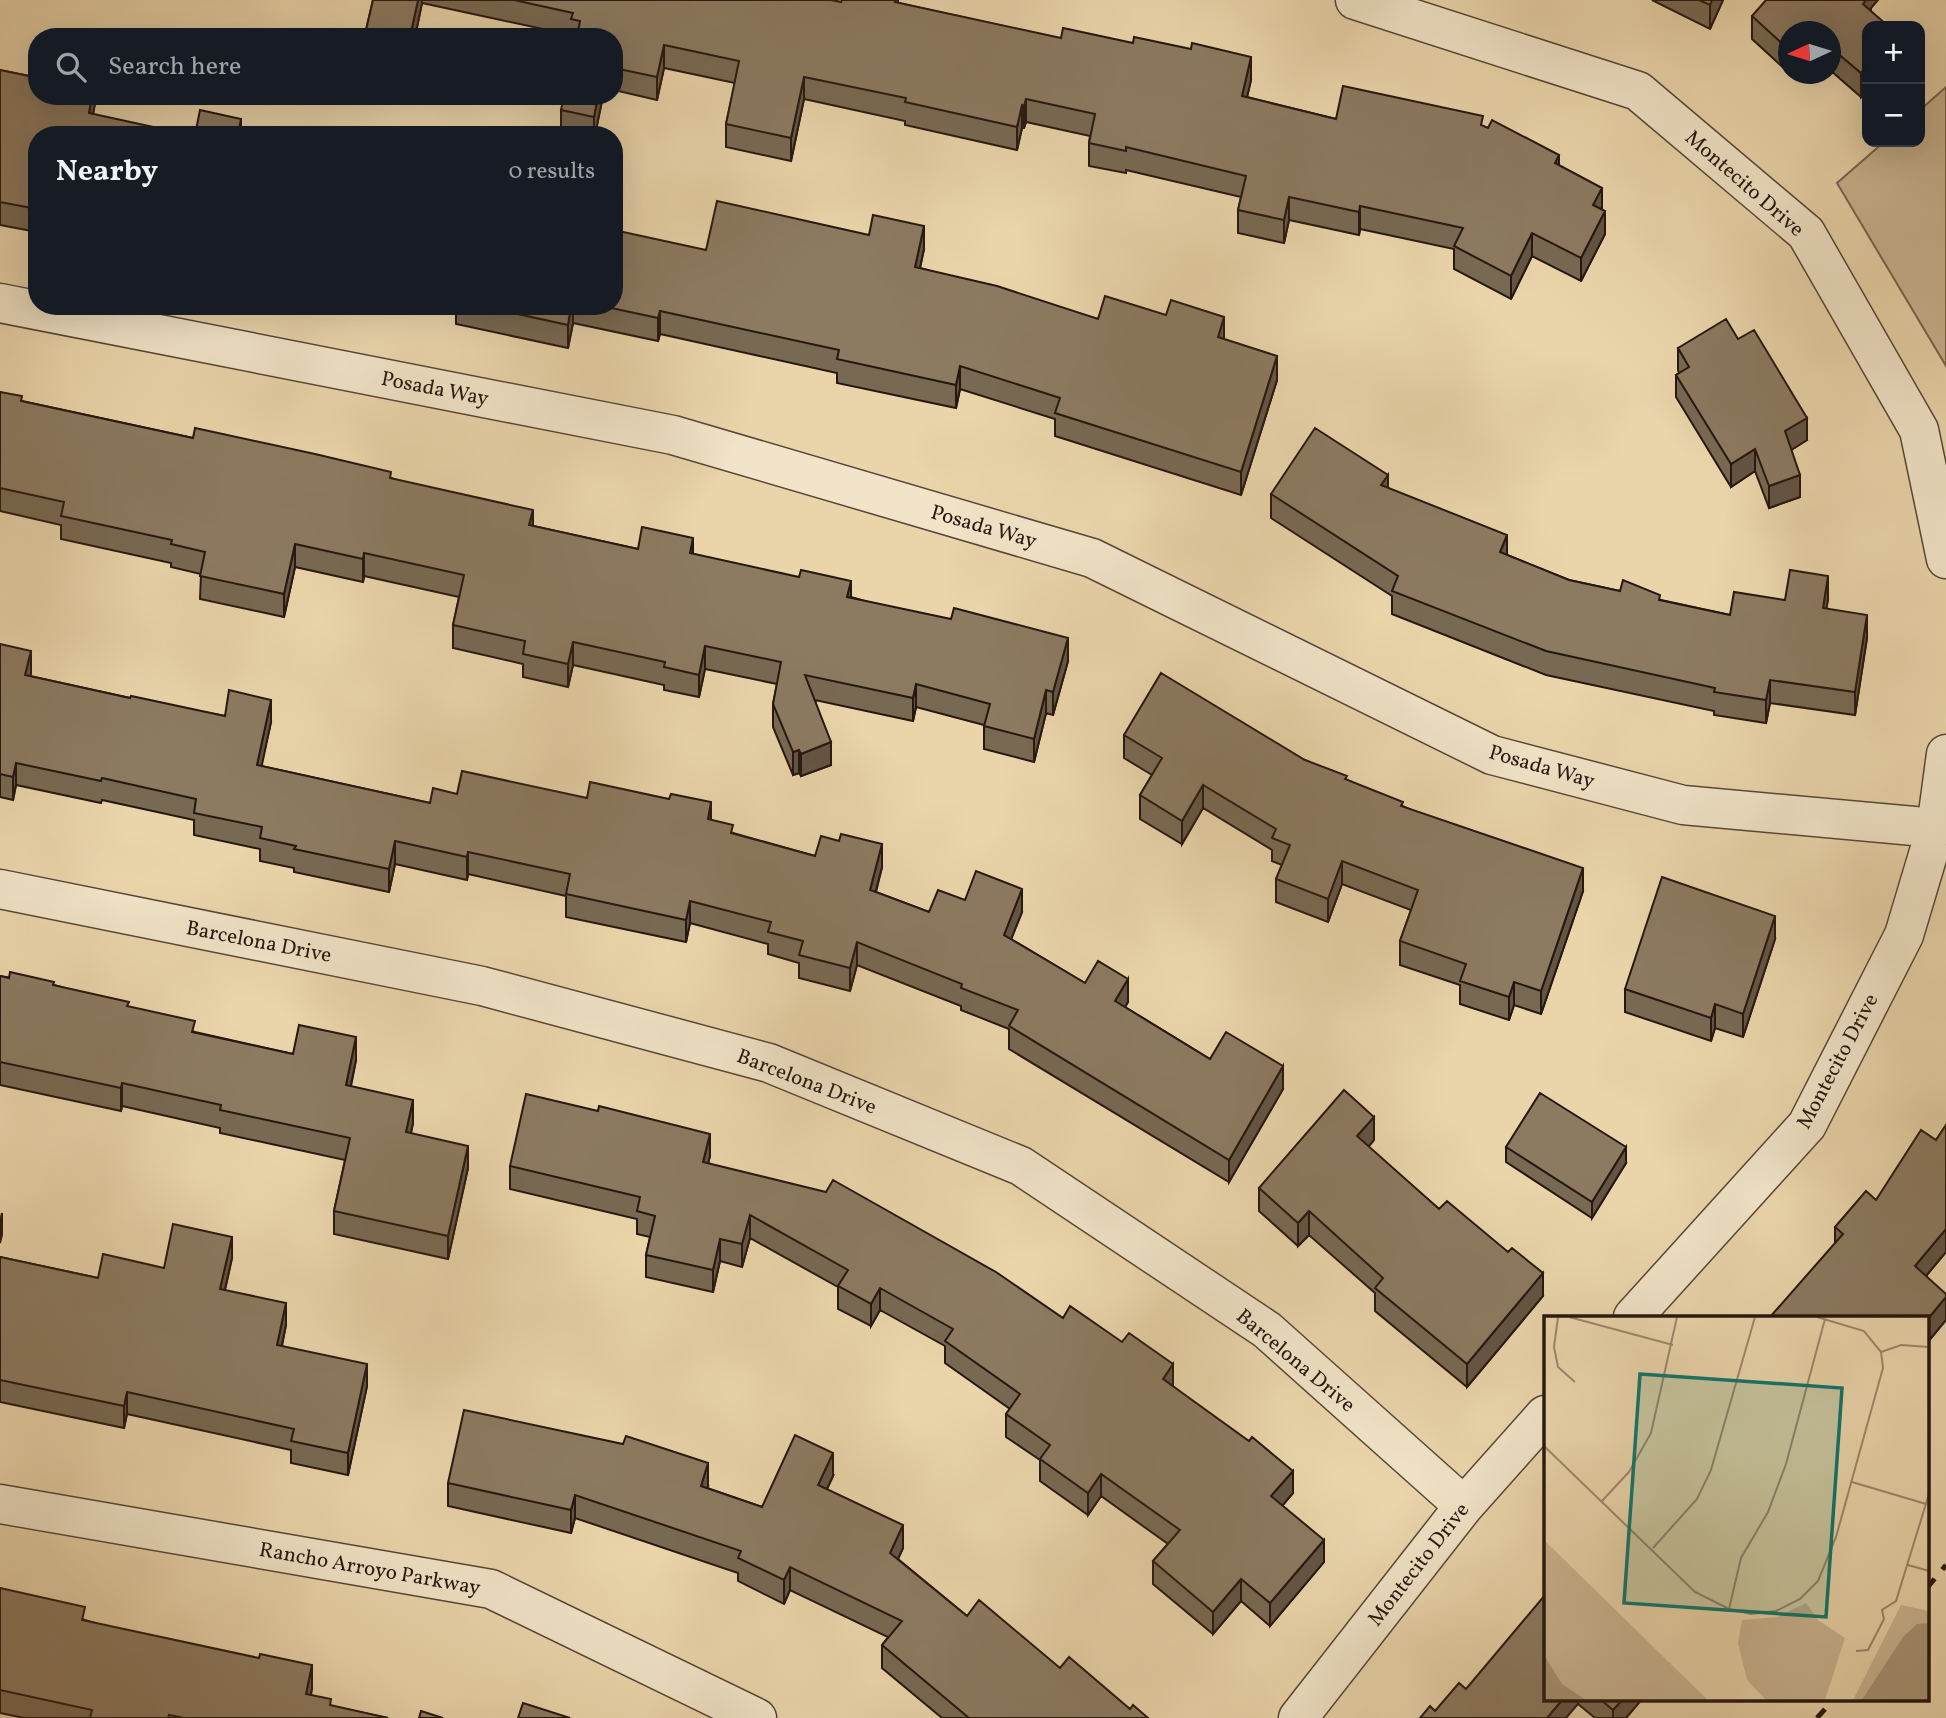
<!DOCTYPE html>
<meta charset="utf-8">
<style>
body{margin:0;font-family:Vollkorn,serif;background:#242831;color:#f1f3f6}
.controls{position:absolute;right:21px;top:21px;display:grid;overflow:hidden;border-radius:14px;box-shadow:0 7px 28px #0002}
.controls button{width:63px;height:63px;display:grid;place-items:center;padding:0;border:0;border-bottom:2px solid #363941;background:#171b24;color:#f1f3f6;font:35px sans-serif}
.compass{position:absolute;left:1778px;top:21px;width:63px;height:63px;border-radius:50%;background:#171b24;box-shadow:0 7px 28px #0002;rotate:266deg}
.list{margin:0;padding:0;list-style:none}
h2{display:flex;justify-content:space-between;align-items:center;height:91px;margin:0;padding:0 28px;font-size:30px}
h2 small{font-size:23px;font-weight:400;color:#9ea1a6}
.icon{flex:none;width:38px;height:38px;fill:none;stroke:currentColor;stroke-width:2;stroke-linecap:round;stroke-linejoin:round}
.map{position:relative;flex:none;width:1946px;height:1718px;overflow:hidden}
.search{position:absolute;background:#171b24;box-shadow:0 7px 28px #0002;left:28px;top:28px;width:595px;height:77px;display:flex;align-items:center;gap:18px;box-sizing:border-box;padding:0 24px;border-radius:28px;color:#9ea1a6;font-size:26px}
.panel{position:absolute;background:#171b24;box-shadow:0 7px 28px #0002;left:28px;top:126px;width:595px;height:189px;border-radius:28px}
.map>svg:first-child{display:block}
.park{fill:#c9b591;stroke:#786650;stroke-width:2}
.lines{fill:none;stroke-linecap:round;stroke-linejoin:round}
.street-casing{stroke:#574637;stroke-width:41}
.street{stroke:#f1e4c8;stroke-width:38}
.rail{stroke:#261710;stroke-width:5;stroke-dasharray:12 12;stroke-linecap:butt}
.wall{fill:#786953;stroke:#261710;stroke-width:2}
.shaded-wall{fill:#625544;stroke:#261710;stroke-width:2}
.building{fill:#8c7a61;stroke:#261710;stroke-width:2}
.labels{text-anchor:middle;stroke-width:5;stroke-linejoin:round;paint-order:stroke}
.street-label{font-size:21px;fill:#261710;stroke:#f1e4c8}
.inset-road{fill:none;stroke:#9c896d;stroke-width:2}
.view{fill:#0f766e;fill-opacity:0.15;stroke:#0f766e;stroke-width:3.5}
.inset-edge{fill:none;stroke:#261710;stroke-width:3.5}
</style>
<div class="map">
<svg width="1946" height="1718" viewBox="0 0 1946 1718">
<rect width="100%" height="100%" fill="#ead5ab"/>
<filter id="stains"><feTurbulence type="fractalNoise" baseFrequency=".00286" numOctaves="4"/><feColorMatrix values="0 0 0 0 .2 0 0 0 0 .09 0 0 0 0 .02 0 0 0 .5 -.17"/></filter>
<radialGradient id="worn" r=".72"><stop offset=".6" stop-color="#630" stop-opacity="0"/><stop offset="1" stop-color="#630" stop-opacity=".3"/></radialGradient>
<path class="park" d="M1946,87V366L1837,183L1884,142H1920V110Z"/>
<g class="lines">
<g class="street-casing">
<path id="street" d="M1355,0L1638,91L1806,233L1919,430L1946,559
M0,303L673,435L1092,558L1492,755L1683,805L1936,828
M0,889L482,986L769,1063L1021,1166L1267,1330L1464,1506
M1633,1317L1807,1125L1904,935L1936,828L1946,754
M0,1504L491,1589L757,1718
M1298,1718L1464,1506L1545,1415"/>
</g>
<use href="#street" class="street"/>
<path class="rail" d="M1927,1588L1946,1565
M1817,1718L1834,1699"/>
</g>
<path class="wall" d="M373,0H831L841,2L898,0V3L1251,80L1247,97L1336,119L1483,126L1559,166L1602,209L1605,234L1581,281L1532,256L1511,299L1454,269V249L1360,229L1359,235L1289,220L1284,243L1238,233V210L1241,197L1126,170V173L1089,166V143L1090,136L1026,122L1024,128H1022L1017,150L905,125V121L804,99L791,161L726,147V124L735,83L664,68L657,100L614,90V37H571V35L422,3L415,37H366V30Z
M1652,0H1723L1710,29Z
M1871,8L1867,26V89L1861,97L1830,70V32H1788V70L1787,71L1752,39V16Z
M0,70L34,77L96,96L93,114L37,135V232L0,225Z
M1797,74H1809L1804,79Z
M603,96L595,135H568L561,133V110Z
M924,249L920,268L1098,319L1224,340L1277,380L1241,495L1055,436V419L960,389L956,408L837,383V373L660,334L658,341L573,323L568,348L456,324V309L445,306H614L706,250Z
M1738,339L1807,440L1791,450L1800,497L1769,508L1755,471L1731,487L1676,397V375L1679,373L1678,370V348Z
M0,392L22,401L193,438L391,478L533,526L638,549L693,554L851,597L1068,661L1053,715L1046,713L1034,762L984,749V725L916,707L913,721L815,700L831,765L801,776L799,773L793,775L773,727V704L777,684L705,669L699,697L664,690V685L573,665L568,687L523,677V664L453,648V625L459,597L364,576L363,582L295,567L284,617L200,599L201,574L171,567V563L61,539V525L0,511Z
M1388,488L1507,555L1569,580L1730,615L1785,600L1828,599L1826,609L1867,638L1855,715L1770,703L1766,723L1714,715V711L1546,675L1392,614V596L1271,518V494Z
M0,644L31,673L30,676L130,698L225,716L271,722L261,766L430,803L457,794L587,798L711,820L733,833L815,856L882,867L876,892L929,912L965,900L1022,912L1011,939L1085,983L1128,1002L1125,1007L1210,1059L1283,1089L1229,1182L1009,1049V1029L961,1010V1006L857,965L850,991L799,978V963L768,954V944L690,923L686,942L566,917V896L468,874L467,880L395,864L389,892L294,872V868L260,861V849L194,835V820L102,800L101,803L16,785L13,800L0,797Z
M1124,735L1305,760L1583,891L1541,1014L1514,1005L1509,1020L1460,1004V985L1400,965V941L1411,910L1342,884L1328,922L1276,902V879L1282,865L1272,861V850L1203,808L1182,844L1140,819V795L1152,775L1124,758Z
M1775,939L1743,1037L1715,1028L1711,1041L1625,1012V989Z
M0,976L54,985L129,1007L195,1032L293,1054L356,1060L351,1086L413,1123L411,1133L468,1168L448,1259L334,1234V1211L345,1160L220,1133V1128L122,1106L121,1111L0,1085Z
M598,1111L710,1156L708,1163L1063,1318L1173,1386L1293,1493L1282,1506L1324,1562L1270,1626L1241,1601L1213,1634L1153,1584V1561L1168,1544L1101,1496L1088,1515L1040,1481V1460L1006,1437V1414L1010,1409L945,1363V1346L880,1310L871,1326L838,1309V1287L750,1238L742,1267L720,1261L713,1292L646,1277V1255L650,1237L637,1234V1219L510,1189V1166Z
M1946,1125V1252L1926,1276L1946,1320L1927,1343V1317L1835,1243V1227L1876,1200L1936,1140Z
M1374,1140L1368,1147L1439,1209L1543,1296L1467,1387L1375,1311V1293L1309,1235L1298,1246L1259,1211V1188Z
M1506,1147L1626,1163L1592,1218L1506,1162Z
M0,1257L98,1278L232,1258L225,1290L286,1325L282,1346L367,1386L348,1475L291,1463V1450L127,1414L124,1428L0,1402Z
M833,1476L827,1489L903,1548L898,1559L967,1616L1060,1668L1130,1709L1148,1718H942L882,1668V1645L888,1637L790,1590L784,1604L738,1581V1573L575,1518L571,1533L448,1506V1483L708,1486L707,1488L762,1507Z
M0,1588L85,1620L312,1688L311,1695L331,1706L388,1718H24L0,1713Z
M1466,1689L1545,1699H1642L1626,1718H1595L1578,1704L1435,1711Z"/>
<path class="shaded-wall" d="M418,0H422V3L415,37H410Z
M1712,0H1723L1710,29V5Z
M1866,0H1878L1871,8V16L1863,4Z
M664,45V68L657,100V77Z
M1788,47V70L1787,71V48Z
M1251,57V80L1242,119V96Z
M1867,66V89L1861,97V73Z
M804,77V99L791,161V138Z
M92,96H96V99L89,135V113Z
M598,96H603L595,135H594V117Z
M1026,99V122L1024,128V106Z
M1022,105V128L1017,150V127Z
M241,119V135H238Z
M1559,155V178L1555,163Z
M1602,188V211L1593,205Z
M1289,197V220L1284,243V220Z
M1360,206V229L1359,235V212Z
M1605,211V234L1581,281V258Z
M924,226V249L915,290V267Z
M1532,233V256L1511,299V276Z
M571,306H573V323L568,348V325Z
M660,311V334L658,341V318Z
M1224,317V340L1218,337Z
M1277,356V380L1241,495V472Z
M960,366V389L956,408V385Z
M1807,418V440L1785,454V431Z
M1755,449V471L1731,487V464Z
M1388,475V498L1381,485Z
M1800,475V497L1769,508V486Z
M533,510V533L529,525Z
M1507,535V558L1500,552Z
M693,538V561L690,553Z
M295,544V567L284,617V594Z
M364,553V576L363,582V559Z
M1828,576V599L1823,632V608Z
M851,581V604L847,597Z
M1867,615V638L1855,715V692Z
M1068,638V661L1053,715V692Z
M573,642V665L568,687V664Z
M705,646V669L699,697V675Z
M31,651V673L25,698V675Z
M1770,680V703L1766,723V700Z
M916,684V707L913,721V698Z
M1046,690V713L1034,762V739Z
M271,700V722L257,788V765Z
M831,742V765L801,776V754Z
M799,750V773L793,775V752Z
M16,763V785L13,800V777Z
M1203,785V808L1182,844V821Z
M711,802V825L708,819Z
M395,841V864L389,892V869Z
M882,844V867L870,913V890Z
M468,852V874L467,880V857Z
M1342,861V884L1328,922V899Z
M1583,868V891L1541,1014V991Z
M1022,889V912L1004,957V935Z
M690,901V923L686,942V920Z
M1775,916V939L1743,1037V1014Z
M857,942V965L850,991V968Z
M1128,979V1002L1115,1024V1001Z
M1514,982V1005L1509,1020V997Z
M1715,1004V1028L1711,1041V1018Z
M356,1037V1060L346,1108V1085Z
M1283,1066V1089L1229,1182V1160Z
M122,1083V1106L121,1111V1088Z
M413,1100V1123L406,1155V1132Z
M1374,1117V1140L1357,1160V1136Z
M710,1134V1156L703,1184V1162Z
M468,1146V1168L448,1259V1236Z
M1626,1147V1163L1592,1218V1202Z
M1309,1211V1235L1298,1246V1223Z
M2,1213V1235L0,1243V1221Z
M750,1215V1238L742,1267V1244Z
M1946,1229V1252L1915,1289V1266Z
M232,1237V1258L220,1311V1289Z
M720,1239V1261L713,1292V1270Z
M1543,1273V1296L1467,1387V1364Z
M880,1288V1310L871,1326V1304Z
M1946,1297V1320L1927,1343V1320Z
M286,1303V1325L277,1367V1345Z
M367,1364V1386L348,1475V1453Z
M1173,1364V1386L1163,1379Z
M127,1392V1414L124,1428V1406Z
M833,1453V1476L818,1508V1485Z
M708,1463V1486L701,1509V1486Z
M1293,1471V1493L1271,1519V1496Z
M1101,1474V1496L1088,1515V1493Z
M575,1495V1518L571,1533V1510Z
M903,1525V1548L890,1576V1553Z
M1324,1540V1562L1270,1626V1603Z
M790,1567V1590L784,1604V1580Z
M1241,1579V1601L1213,1634V1612Z
M312,1665V1688L306,1717V1694Z
M1563,1699H1578V1704L1566,1718H1547Z
M1623,1699H1642L1626,1718H1613V1710Z"/>
<path class="building" d="M373,0H418L410,37H395L366,30Z
M514,0H831L841,2L842,0H896L895,2L1061,38L1063,28L1133,43L1134,37L1191,49L1192,43L1251,57L1242,96L1336,119L1343,86L1483,116L1481,125L1488,128L1492,120L1559,155L1555,163L1602,188L1593,205L1605,211L1581,258L1532,233L1511,276L1454,246L1463,228L1360,206L1359,212L1289,197L1284,220L1238,210L1246,176L1126,147V151L1089,143L1095,114L1026,99L1024,106L1022,105L1017,127L905,102L906,98L804,77L791,138L726,124L739,61L664,45L657,77L614,68V37H577L580,21L571,19L573,13Z
M1699,0H1712L1710,5Z
M1766,0H1866L1863,4L1888,26H1867V66L1861,73L1830,47V32H1788V47L1787,48L1752,16Z
M37,66V96H92L89,113L190,135H37V209L0,202V70L34,77Z
M564,96H598L594,117L561,110Z
M200,110L241,119L238,135H195Z
M717,201L869,235L873,215L924,226L915,267L997,286L1098,319L1105,296L1166,315L1171,300L1224,317L1218,337L1277,356L1241,472L1055,413L1060,398L960,366L956,385L837,359L839,350L660,311L658,318L602,306H614V230L706,250Z
M481,306H571L568,325Z
M1726,319L1738,339L1754,330L1807,418L1785,431L1800,475L1769,486L1755,449L1731,464L1676,375L1689,367L1678,348Z
M0,392L22,396L21,401L193,438L195,428L315,454L391,472L390,478L533,510L529,525L638,549L642,527L693,538L690,553L799,577L801,570L851,581L847,597L951,619L954,608L1068,638L1053,692L1046,690L1034,739L984,726L990,704L916,684L913,698L805,675L831,742L801,754L799,750L793,752L773,704L781,662L705,646L699,675L664,667L665,662L573,642L568,664L523,654L525,641L453,625L464,575L364,553L363,559L295,544L284,594L200,576L205,552L171,544L172,540L61,516L64,502L0,488Z
M1315,428L1388,475L1381,485L1507,535L1500,552L1569,580L1620,591L1623,580L1660,595L1659,600L1730,615L1734,592L1785,600L1790,570L1828,576L1823,608L1867,615L1855,692L1770,680L1766,700L1714,692L1715,688L1546,651L1392,591L1398,576L1271,494Z
M0,644L31,651L25,675L130,698L131,696L225,716L229,690L271,700L257,765L430,803L433,788L457,794L462,771L587,798L590,782L669,799L671,794L711,802L708,819L733,825L731,833L815,856L821,836L839,841L841,834L882,844L870,890L929,912L938,890L965,900L976,871L1022,889L1004,935L1085,983L1098,961L1128,979L1115,1001L1210,1059L1226,1032L1283,1066L1229,1160L1009,1026L1018,1010L961,988L962,984L857,942L850,968L799,955L803,941L768,932L771,922L690,901L686,920L566,894L570,874L468,852L467,857L395,841L389,869L294,849L296,846L260,838L262,827L194,813L196,799L102,778L101,781L16,763L13,777L0,774Z
M1161,673L1305,760L1347,776L1345,779L1403,802L1401,806L1583,868L1541,991L1514,982L1509,997L1460,981L1466,964L1400,941L1418,890L1342,861L1328,899L1276,879L1290,845L1272,838L1276,829L1203,785L1182,821L1140,795L1162,758L1124,735Z
M1662,877L1775,916L1743,1014L1715,1004L1711,1018L1625,989Z
M10,972L54,982L53,985L129,1002L127,1006L195,1021L192,1032L293,1054L299,1025L356,1037L346,1085L413,1100L406,1132L468,1146L448,1236L334,1211L350,1138L220,1110L221,1105L122,1083L121,1088L0,1062V976L9,978Z
M1344,1090L1374,1117L1357,1136L1439,1209L1447,1201L1508,1252L1512,1248L1543,1273L1467,1364L1375,1288L1383,1278L1309,1211L1298,1223L1259,1188Z
M1540,1093L1626,1147L1592,1202L1506,1147Z
M526,1094L598,1111L599,1106L710,1134L703,1162L826,1192L833,1180L996,1272L1063,1318L1070,1306L1122,1342L1129,1333L1173,1364L1163,1379L1249,1441L1252,1437L1293,1471L1271,1496L1324,1540L1270,1603L1241,1579L1213,1612L1153,1561L1180,1530L1101,1474L1088,1493L1040,1459L1050,1445L1006,1414L1020,1394L945,1341L953,1329L880,1288L871,1304L838,1286L848,1270L750,1215L742,1244L720,1239L713,1270L646,1255L655,1216L637,1211L640,1197L510,1166Z
M1946,1125V1229L1915,1266L1946,1294V1297L1927,1320V1317H1770L1843,1234L1835,1227L1866,1191L1876,1200L1921,1130L1936,1140Z
M173,1224L232,1237L220,1289L286,1303L277,1345L367,1364L348,1453L291,1441L294,1429L127,1392L124,1406L0,1380V1257L98,1278L103,1254L164,1268Z
M464,1410L623,1444L626,1436L708,1463L701,1486L762,1507L795,1435L833,1453L818,1485L903,1525L890,1553L967,1616L979,1600L1060,1668L1069,1657L1130,1709L1133,1705L1148,1718H969L882,1645L902,1621L790,1567L784,1580L738,1558L741,1551L575,1495L571,1510L448,1483Z
M0,1588L85,1607L82,1620L259,1658L260,1654L312,1665L306,1694L331,1699L330,1705L388,1718H184L169,1715L168,1718H90L92,1710L0,1690Z
M1545,1595V1699H1563L1547,1718H1420L1430,1706L1435,1711L1459,1683L1466,1689Z
M1600,1699H1623L1613,1710Z
M523,1703L570,1718H518Z
M421,1711L443,1718H419Z"/>
<g class="labels">
<g class="street-label">
<text transform="translate(1745 183) rotate(41)" y="7">Montecito Drive</text>
<text transform="translate(435 388) rotate(11)" y="7">Posada Way</text>
<text transform="translate(984 526) rotate(16)" y="7">Posada Way</text>
<text transform="translate(1542 766) rotate(16)" y="7">Posada Way</text>
<text transform="translate(259 941) rotate(11)" y="7">Barcelona Drive</text>
<text transform="translate(1837 1061) rotate(-62)" y="7">Montecito Drive</text>
<text transform="translate(807 1081) rotate(21)" y="7">Barcelona Drive</text>
<text transform="translate(1296 1360) rotate(40)" y="7">Barcelona Drive</text>
<text transform="translate(1418 1564) rotate(-52)" y="7">Montecito Drive</text>
<text transform="translate(370 1568) rotate(10)" y="7">Rancho Arroyo Parkway</text>
</g>
</g>
<g transform="translate(1544 1316)">
<rect width="385" height="385" fill="#ead5ab"/>
<path d="M0,224L134,355L164,384H0ZM262,287L274,304L301,322L281,384H222L203,364L194,327L198,304L233,301ZM357,289L385,295V384H309Z" fill="#c9b591"/>
<path d="M385,307V384H318L359,321L373,308ZM0,339L18,368L42,384H0Z" fill="#a79476"/>
<path class="inset-road" d="M14,1L10,31L14,51L31,66M25,1L129,29M337,36L357,29L385,31M0,130L151,276L185,293L207,298L232,295L256,283L274,265L292,221L339,52L337,36L320,15L273,1M308,166L382,188M57,186L85,156L107,117L133,1M109,232L153,183L167,154L211,1M364,249L385,255M185,293L197,242L224,196L242,148L281,3M312,335L324,334L340,303L338,294L352,285L385,178"/>
<path class="view" d="M96,58L298,72L282,301L80,287Z"/>
<rect width="385" height="385" class="inset-edge"/>
</g>
<rect width="100%" height="100%" filter="url(#stains)"/>
<rect width="100%" height="100%" fill="url(#worn)"/>
</svg>
<div class="controls">
<button>+</button>
<button>−</button>
</div>
<svg class="compass" viewBox="-18 -18 36 36"><path d="M0-13l5 13h-10z" fill="#e53935"/><path d="M0 13l5-13h-10z" fill="#9ea1a6"/></svg>
<div class="search"><svg class="icon" aria-label="search" viewBox="0 0 24 24"><circle cx="10" cy="10" r="6"/><path d="M15 15l6 6"/></svg>Search here</div>
<section class="panel">
<h2>Nearby<small>0 results</small></h2>
<ul class="list">
</ul>
</section>
</div>
